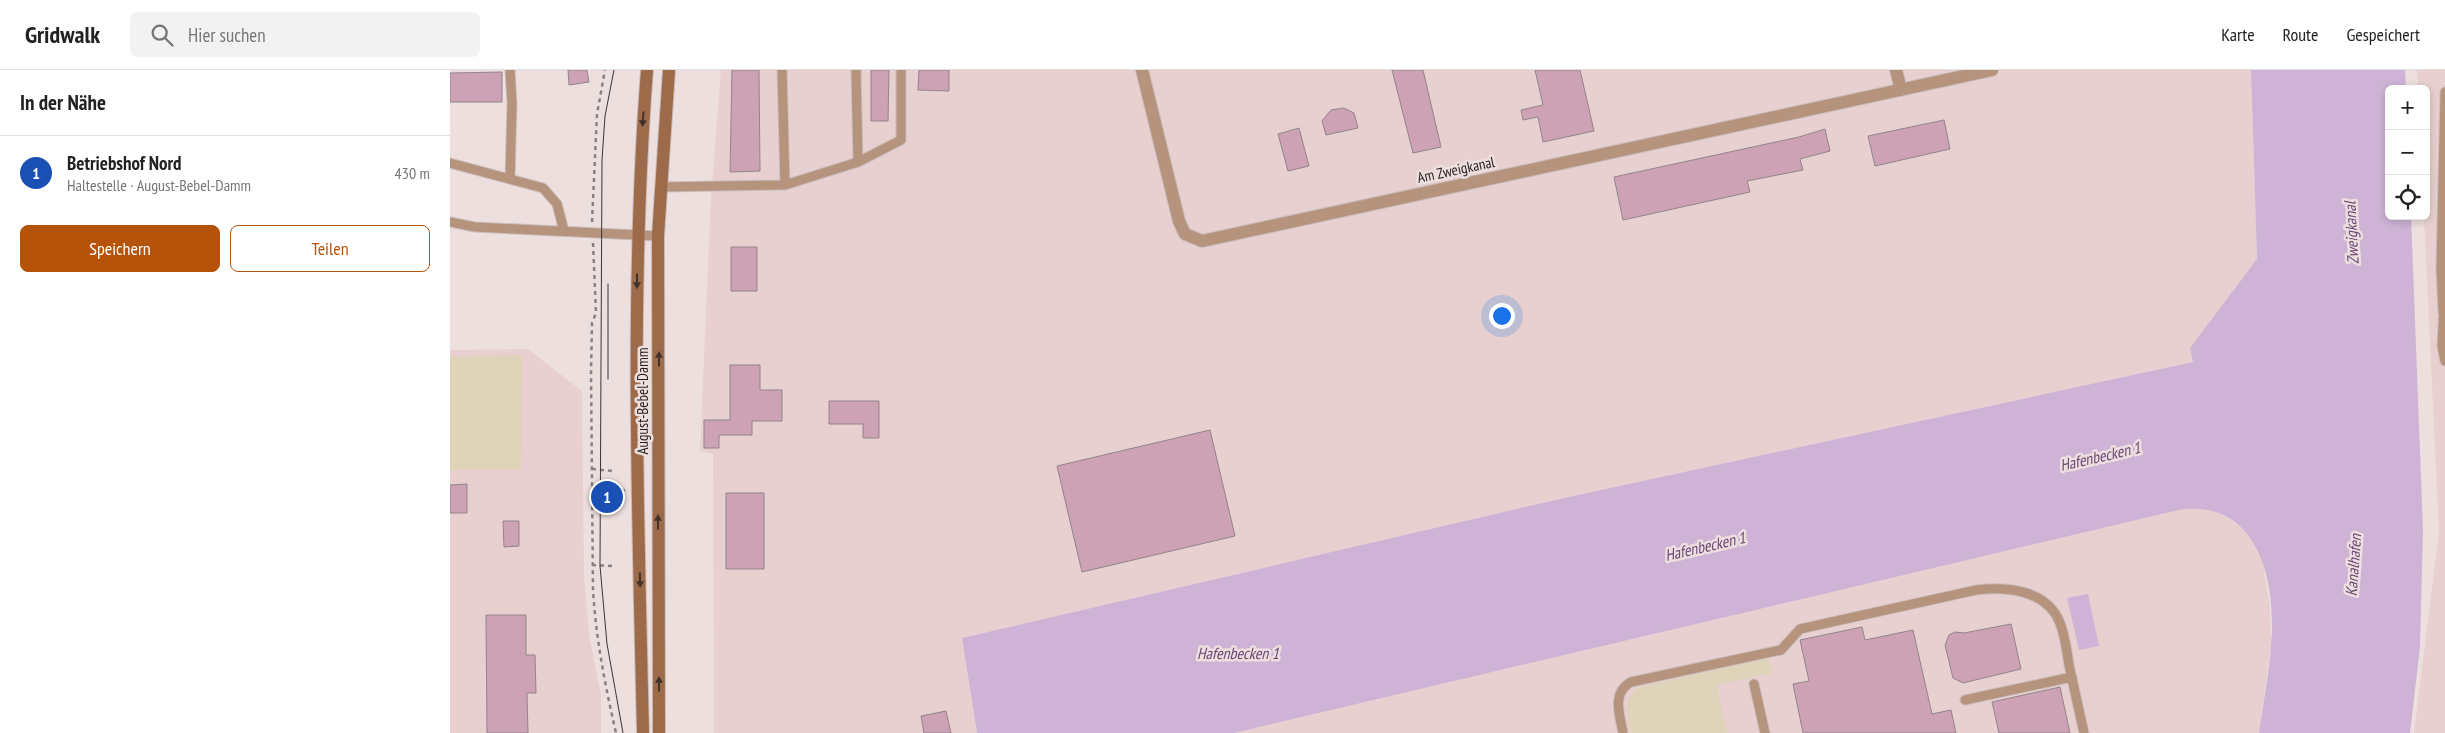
<!DOCTYPE html>
<html lang="de">
<meta charset="utf-8">
<style>
body{margin:0;font-family:"PT Sans Narrow",sans-serif;background:#f2f2f2;color:#222}
.controls{position:absolute;right:15px;top:15px;display:grid;overflow:hidden;border-radius:8px;box-shadow:0 2px 8px #0003}
.controls button{width:45px;height:45px;display:grid;place-items:center;padding:0;border:0;border-bottom:1px solid #e0e0e0;background:#fff;color:#222;font:25px sans-serif}
.you{position:absolute;left:1051px;top:245px;width:18px;height:18px;margin:-12px;border:4px solid #fff;border-radius:50%;background:#1a73e8;box-shadow:0 0 0 8px #1a73e833}
.badge{display:grid;place-items:center;width:32px;height:32px;border-radius:50%;background:#b45309;color:#fff;font-size:16px;font-weight:700}
.pin{position:absolute;translate:-50% -50%;border:2px solid #fff;box-shadow:0 1px 5px #0006}
.list{margin:0;padding:0;list-style:none}
h2{display:flex;justify-content:space-between;align-items:center;height:65px;margin:0;padding:0 20px;font-size:21px}
h2 small{font-size:16px;font-weight:400;color:#767676}
.list li{display:grid;grid-template-columns:32px 1fr auto;gap:15px;align-items:center;box-sizing:border-box;height:75px;padding:0 20px;border-top:1px solid #e0e0e0}
.list b{display:block;font-size:19px;white-space:nowrap}
.list p{margin:0;font-size:16px;white-space:nowrap;color:#767676}
.list em{font-size:16px;font-style:normal;color:#767676}
.actions{display:flex;gap:10px;padding:15px 20px}
.actions a{flex:1;padding:11px 0;border:1px solid #b45309;border-radius:8px;text-align:center;font-size:18px;color:#b45309}
.actions .main{background:#b45309;color:#fff}
.icon{flex:none;width:28px;height:28px;fill:none;stroke:currentColor;stroke-width:2;stroke-linecap:round;stroke-linejoin:round}
.map{position:relative;flex:none;width:1995px;height:663px;overflow:hidden}
header{display:flex;align-items:center;gap:30px;box-sizing:border-box;height:70px;padding:0 25px;background:#fff;border-bottom:1px solid #e0e0e0}
header strong{font-size:24px}
nav{display:flex;gap:28px;margin-inline-start:auto;font-size:18px}
.search{width:350px;height:45px;background:#f2f2f2;display:flex;align-items:center;gap:12px;box-sizing:border-box;padding:0 18px;border-radius:8px;color:#767676;font-size:19px}
main{display:flex}
aside{flex:1;background:#fff}
.map>svg:first-child{display:block}
.built{fill:#e7d0cf}
.green{fill:#dfd4b9}
.water{fill:#ceb3d6}
.building{fill:#cda2b5;stroke:#91858a}
.lines{fill:none;stroke-linecap:round;stroke-linejoin:round}
.lane-casing{stroke:#c9bcbb;stroke-width:11}
.street-casing{stroke:#c9bcbb;stroke-width:14}
.secondary-casing{stroke:#c9bcbb;stroke-width:14}
.path{stroke:#8a807f;stroke-width:2.5;stroke-dasharray:4 4;stroke-linecap:butt}
.lane{stroke:#b5937c;stroke-width:9}
.street{stroke:#b5937c;stroke-width:12}
.secondary{stroke:#9d6b49;stroke-width:12}
.tram{stroke:#3b3534;stroke-width:1}
.oneway{fill:#423229}
.labels{text-anchor:middle;stroke-width:5;stroke-linejoin:round;paint-order:stroke}
.street-label{font-size:15px;fill:#241f1e;stroke:#eddfde}
.water-label{font-size:16px;font-style:italic;fill:#6b4777;stroke:#eddfde}
</style>
<header>
<strong>Gridwalk</strong>
<div class="search"><svg class="icon" aria-label="search" viewBox="0 0 24 24"><circle cx="10" cy="10" r="6"/><path d="M15 15l6 6"/></svg>Hier suchen</div>
<nav><a>Karte</a><a>Route</a><a>Gespeichert</a></nav>
</header>
<main>
<aside>
<h2>In der Nähe<small></small></h2>
<ul class="list">
<li><span class="badge" style="background:#1a4fb4">1</span><div><b>Betriebshof Nord</b><p>Haltestelle · August-Bebel-Damm</p></div><em>430 m</em></li>
</ul>
<div class="actions"><a class="main">Speichern</a><a>Teilen</a></div>
</aside>
<div class="map">
<svg width="1995" height="663" viewBox="0 0 1995 663">
<rect width="100%" height="100%" fill="#eddfde"/>
<path class="built" d="M271,0H1801L1807,189L1740,278L1743,292L1114,428L512,568L527,663H264L263,384L250,381L261,128Z
M1967,0H1995V663H1964L1989,462L1974,146H1976V19H1968Z
M78,279L132,321L134,506L139,564L151,625V663H0V280Z
M1755,438L1772,444L1795,460L1807,476L1813,494L1820,537L1821,574L1809,663H784L1729,440Z"/>
<path class="green" d="M72,285L71,399L0,400V287Z
M1319,588L1323,603L1267,615L1277,663H1181C1177,645 1172,629 1190,617Z"/>
<path class="water" d="M1801,0H1955L1956,19H1939V146H1961L1973,460L1970,577L1960,663H1809C1813,634 1819,605 1821,575C1827,514 1809,428 1729,440L784,663H527L512,568L1114,428L1743,292L1740,278L1807,189Z
M1638,524L1649,576L1629,580L1617,528Z"/>
<path class="building" d="M118,0H137L139,12L119,15Z
M282,0H309L310,101L280,102Z
M421,0H439L438,51H421Z
M469,0H499V21L468,20Z
M942,0H973L991,77L963,83Z
M1085,0H1130L1144,61L1093,72L1088,47L1073,50L1071,40L1093,35Z
M52,2V32H0V3Z
M894,38L904,43L908,58L876,65L872,51L881,40Z
M1494,50L1500,79L1425,96L1418,66Z
M849,58L859,96L838,101L828,64Z
M1375,59L1380,81L1350,89L1353,100L1297,111L1300,122L1173,150L1164,107L1349,67Z
M281,177H307V221H281Z
M280,295H310V320H332V351H302V365H269V378H254V350H280Z
M379,331H429V368H413V354H379Z
M760,360L785,466L632,502L607,396Z
M17,414V443H0V415Z
M276,423H314V499H276Z
M53,451H69V476L54,477Z
M36,545H76V585H85L86,623H77L78,663H37Z
M1561,554L1571,599L1513,613L1503,608L1495,575L1499,565L1505,562L1514,563Z
M1412,557L1415,570L1463,560L1482,644L1501,640L1506,663H1353L1343,614L1359,611L1350,570Z
M1610,617L1620,663H1549L1542,632Z
M496,641L501,663H474L471,646Z"/>
<g class="lines">
<g class="lane-casing">
<path id="lane" d="M60,0L62,33L60,108
M332,0L335,115
M408,92L451,70V0
M0,93L93,118L107,134L114,161
M211,117L335,115L408,92L406,0
M0,152L25,157L208,166
M1994,237L1992,276L1995,291
M1993,242L1991,198L1995,22
M1304,614L1315,663
M1515,630L1622,607
M1173,663C1170,645 1161,623 1181,612L1331,580L1350,559L1526,520C1557,516 1597,520 1610,553C1615,566 1617,581 1619,595C1624,618 1629,640 1634,663"/>
</g>
<g class="street-casing">
<path id="street" d="M692,0L729,151L735,164L752,171L1542,0
M1446,0L1451,20"/>
</g>
<g class="secondary-casing">
<path id="secondary" d="M193,663C188,442 180,220 197,0
M209,663L208,166L219,0"/>
</g>
<path class="path" d="M142,152L147,44L155,0
M143,173L146,243L142,253L141,302L143,520C146,569 155,615 166,663
M142,399L163,401
M163,421L176,420
M142,495L162,496"/>
<use href="#lane" class="lane"/>
<use href="#street" class="street"/>
<use href="#secondary" class="secondary"/>
<path class="tram" d="M164,0L155,46L152,90L150,496L157,574L173,663
M158,214V309"/>
</g>
<defs><path id="oneway-solid" d="M-6-.8H1V-3.2L6.5 0L1 3.2V.8H-6Z" transform="scale(1.25)"/></defs>
<g class="oneway">
<use href="#oneway-solid" transform="translate(193 49) rotate(94)"/>
<use href="#oneway-solid" transform="translate(187 211) rotate(90)"/>
<use href="#oneway-solid" transform="translate(209 289) rotate(-90)"/>
<use href="#oneway-solid" transform="translate(208 452) rotate(-90)"/>
<use href="#oneway-solid" transform="translate(190 510) rotate(89)"/>
<use href="#oneway-solid" transform="translate(209 614) rotate(-90)"/>
</g>
<g class="labels">
<g class="street-label">
<text transform="translate(1006 100) rotate(-12)" y="5">Am Zweigkanal</text>
<text transform="translate(193 331) rotate(-90)" y="5">August-Bebel-Damm</text>
</g>
<g class="water-label">
<text transform="translate(1901 163) rotate(-93)" y="6">Zweigkanal</text>
<text transform="translate(1650 386) rotate(-13)" y="6">Hafenbecken 1</text>
<text transform="translate(1255 476) rotate(-13)" y="6">Hafenbecken 1</text>
<text transform="translate(1903 495) rotate(-86)" y="6">Kanalhafen</text>
<text x="788" y="589">Hafenbecken 1</text>
</g>
</g>
</svg>
<div class="controls">
<button>+</button>
<button>−</button>
<button><svg class="icon" aria-label="locate" viewBox="0 0 24 24"><circle cx="12" cy="12" r="6"/><path d="M12 2v4M12 18v4M2 12h4M18 12h4"/></svg></button>
</div>
<div class="you"></div>
<div class="pin badge" style="left:157px;top:427px;background:#1a4fb4">1</div>
</div>
</main>
